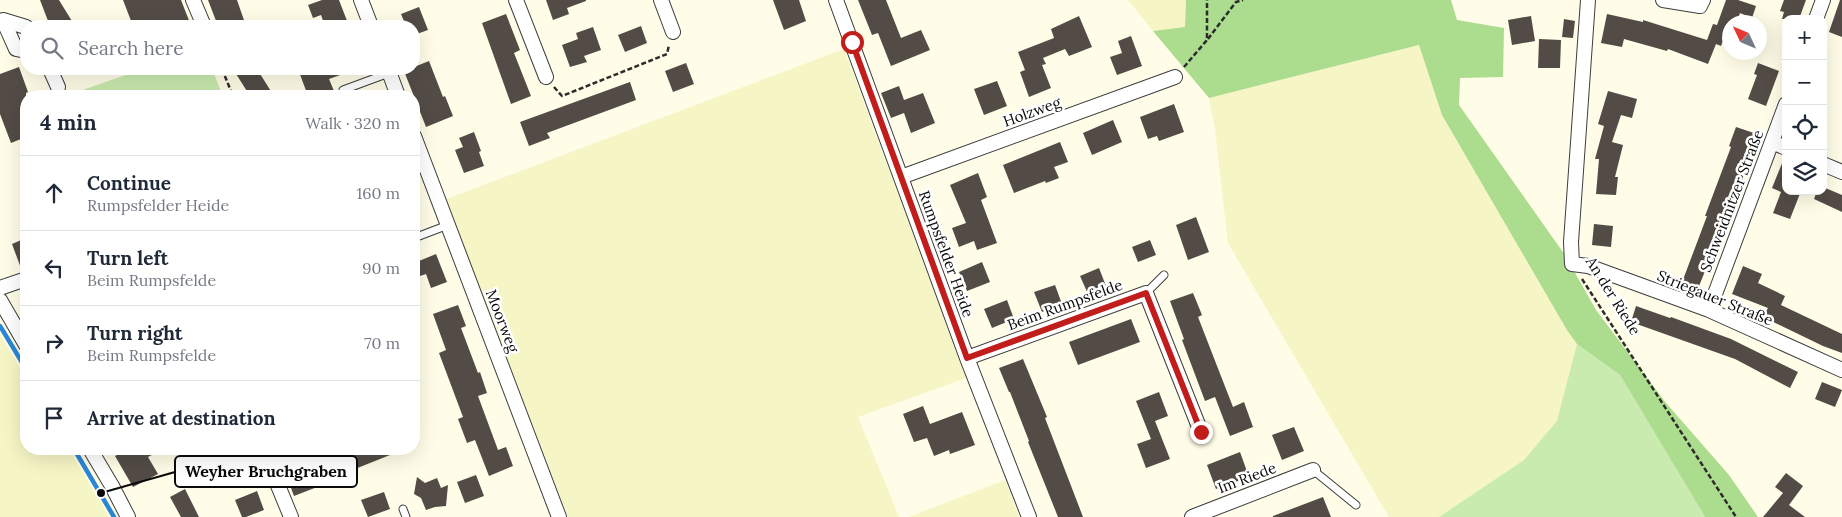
<!DOCTYPE html>
<meta charset="utf-8">
<style>
body{margin:0;font-family:Lora,serif;background:#f2f2f3;color:#1f2937}
.controls{position:absolute;right:15px;top:15px;display:grid;overflow:hidden;border-radius:10px;box-shadow:0 5px 20px #0002}
.controls button{width:45px;height:45px;display:grid;place-items:center;padding:0;border:0;border-bottom:1px solid #e0e1e3;background:#fff;color:#1f2937;font:25px sans-serif}
.compass{position:absolute;left:1722px;top:15px;width:45px;height:45px;border-radius:50%;background:#fff;box-shadow:0 5px 20px #0002;rotate:314deg}
.stop{position:absolute;width:15px;height:15px;margin:-11px;border:4px solid #c11d1b;border-radius:50%;background:#fff}
.stop.end{background:#c11d1b;border-color:#fff;box-shadow:0 1px 5px #0008}
.list{margin:0;padding:0;list-style:none}
h2{display:flex;justify-content:space-between;align-items:center;height:65px;margin:0;padding:0 20px;font-size:21px}
h2 small{font-size:16px;font-weight:400;color:#747a83}
.list li{display:grid;grid-template-columns:32px 1fr auto;gap:15px;align-items:center;box-sizing:border-box;height:75px;padding:0 20px;border-top:1px solid #e0e1e3}
.list b{display:block;font-size:19px;white-space:nowrap}
.list p{margin:0;font-size:16px;white-space:nowrap;color:#747a83}
.list em{font-size:16px;font-style:normal;color:#747a83}
.icon{flex:none;width:28px;height:28px;fill:none;stroke:currentColor;stroke-width:2;stroke-linecap:round;stroke-linejoin:round}
.map{position:relative;flex:none;width:1842px;height:517px;overflow:hidden}
.search{position:absolute;background:#fff;box-shadow:0 5px 20px #0002;left:20px;top:20px;width:400px;height:55px;display:flex;align-items:center;gap:12px;box-sizing:border-box;padding:0 18px;border-radius:20px;color:#747a83;font-size:19px}
.panel{position:absolute;background:#fff;box-shadow:0 5px 20px #0002;left:20px;top:90px;width:400px;height:365px;border-radius:20px}
.map>svg:first-child{display:block}
.farmland{fill:#f6f5c5}
.green{fill:#caebaf}
.forest{fill:#acdc8d}
.lines{fill:none;stroke-linecap:round;stroke-linejoin:round}
.stream{stroke:#2a87d5;stroke-width:4.5}
.building{fill:#534c46}
.lane-casing{stroke:#3d3d3d;stroke-width:9}
.street-casing{stroke:#3d3d3d;stroke-width:16}
.path{stroke:#2c2c2c;stroke-width:2.5;stroke-dasharray:5 2.5;stroke-linecap:butt}
.lane{stroke:#fff;stroke-width:7}
.street{stroke:#fff;stroke-width:14}
.route{stroke:#c11d1b;stroke-width:6}
.labels{text-anchor:middle;stroke-width:5;stroke-linejoin:round;paint-order:stroke}
.street-label{font-size:15px;fill:#0a0a0a;stroke:#fff}
.leader{fill:none;stroke:#0a0a0a;stroke-width:2}
.callout-dot{fill:#0a0a0a;stroke:#fff;stroke-width:2}
.callout{fill:#fff;stroke:#0a0a0a;stroke-width:2}
.callout-label{font-size:16px;text-anchor:middle;font-weight:bold;fill:#0a0a0a}
</style>
<div class="map">
<svg width="1842" height="517" viewBox="0 0 1842 517">
<rect width="100%" height="100%" fill="#fffce7"/>
<path class="farmland" d="M1128,0H1186L1185,27L1153,31Z
M1419,45L1442,115L1577,344L1558,421L1524,460L1439,517H1389L1228,243L1215,129L1209,98Z
M844,49L966,378L858,417L899,517H568L446,199Z
M0,335L26,378V449H69L109,517H0Z
M1005,480L1019,517H909Z"/>
<path class="green" d="M143,69H212L223,96L68,95Z
M1577,344L1620,375L1705,517H1439L1524,460L1557,421Z"/>
<path class="forest" d="M1186,0H1451L1457,20L1504,28L1503,77L1460,78L1459,105L1565,255L1596,310L1666,403L1729,475L1758,517H1705L1620,375L1577,344L1567,330L1442,115L1419,45L1209,98L1153,31L1185,27Z"/>
<g class="lines">
<path class="stream" d="M0,326L26,369
M74,449L114,517"/>
</g>
<path class="building" d="M40,0H59L75,26H50Z
M123,0H181L190,23L182,26H133Z
M208,0H237L246,26H218Z
M322,0H339L349,26H325L321,15L313,18L308,5Z
M546,0H586V1L567,8L569,14L553,20Z
M773,0H799L806,21L784,30Z
M858,0H886L901,38L921,30L930,50L891,66L878,33L872,35Z
M1726,0H1738L1756,6L1752,18L1740,13L1737,22H1730L1721,46L1716,44L1708,64L1668,49L1667,51L1624,39L1622,47L1601,43L1607,14L1643,22V20L1707,40L1713,24L1717,25Z
M1784,0H1806L1799,19H1782L1784,12L1780,11Z
M1840,0H1842V37L1829,32Z
M419,7L428,30L414,35V26H406L401,14Z
M506,14L520,50L514,53L531,96L511,104L482,23Z
M1079,16L1092,47L1069,56L1065,49L1043,58L1046,64L1042,65L1051,88L1029,97L1020,72L1025,70L1018,52L1054,38L1051,29Z
M1531,16L1535,41L1512,45L1508,20Z
M1564,19L1575,21L1573,38L1562,37Z
M641,26L647,43L625,52L618,35Z
M593,27L601,50L584,56L587,62L570,67L562,45L578,39L576,33Z
M1131,36L1142,66L1117,75L1110,57L1122,53L1118,41Z
M1539,39L1561,40L1560,68H1538Z
M429,61L443,97L445,96L453,116L426,127L404,71L414,69V67Z
M686,63L694,84L673,92L665,71Z
M1758,63L1779,71L1766,106L1748,99L1757,75L1754,74Z
M19,67L28,92L26,93V137L11,143L0,114V74Z
M233,69H257L274,96H250Z
M298,69H354V70L329,79L334,91L320,96H308Z
M997,81L1007,106L984,115L974,89Z
M630,82L636,100L547,133L550,138L529,146L520,122Z
M899,86L904,100L923,93L935,123L911,133L904,113L891,118L881,93Z
M1608,91L1637,99L1632,118L1621,115L1612,142L1623,145L1615,177H1618L1616,195L1596,194L1599,159H1595L1604,126L1598,124Z
M1174,104L1184,132L1159,141L1157,136L1148,139L1140,117Z
M1113,120L1122,142L1092,155L1083,133Z
M1736,127L1757,134L1745,172L1697,291L1681,285L1707,216H1705L1731,147L1729,146Z
M474,132L481,151L479,152L484,166L464,173L455,150L463,147L459,138Z
M1060,142L1068,162L1054,167L1059,178L1046,183L1045,181L1014,193L1003,165Z
M1785,156L1786,191H1801L1790,219L1773,213L1781,192L1772,188Z
M978,173L987,197L981,200L997,243L977,250L974,241L959,247L952,228L966,223L950,185Z
M1823,187L1842,195V212L1814,199L1817,191H1823Z
M1196,217L1209,252L1188,260L1176,225Z
M1594,224L1613,226L1611,247L1592,245Z
M26,238V270L22,271L12,244Z
M1150,240L1156,255L1138,262L1132,247Z
M436,254L447,282L431,288L426,274L414,278V263Z
M982,262L990,282L967,291L959,272Z
M1743,266L1762,274L1758,283L1785,296L1781,305L1842,334V353L1823,346L1763,317L1768,308L1732,294Z
M1099,268L1106,286L1088,294L1080,276Z
M1055,285L1062,304L1042,312L1034,292Z
M1193,293L1202,315L1198,317L1233,407L1244,402L1253,427L1230,436L1215,397L1205,401L1182,340L1184,339L1170,301Z
M1007,300L1014,319L992,328L984,309Z
M458,305L466,326L461,328L478,373L480,372L487,393L478,396L498,450L506,447L513,466L489,476L475,440L467,443L458,419L463,417L439,353L446,350L433,314Z
M1636,306L1670,318L1671,317L1731,339L1798,372L1790,388L1735,359L1631,322Z
M1131,319L1140,342L1078,365L1069,342Z
M1023,359L1047,417L1045,418L1083,517H1058L1028,442L1029,441L1010,392H1009L999,368Z
M1822,382L1842,390L1835,407L1815,399Z
M1159,392L1168,416L1155,421L1170,459L1146,468L1137,444L1151,439L1136,401Z
M923,406L930,424L962,412L975,445L950,454L949,450L934,456L927,438L914,442L903,414Z
M1294,427L1304,451L1282,460L1272,435Z
M128,449H163L148,457L158,474L133,487L115,456Z
M208,449H234L237,457L215,466Z
M353,449H405L355,469L356,472L294,496L285,472L304,465L305,468Z
M1240,452L1249,477L1216,489L1207,465Z
M1786,473L1803,486L1789,505L1805,517H1763L1783,493L1775,487Z
M476,475L484,496L465,503L457,482Z
M417,477L425,483L437,478L441,488L448,485L446,506L435,507L426,510L421,498L414,494Z
M185,489L199,517H181L170,497Z
M257,491L264,510L246,517H242L235,500Z
M384,492L390,509L368,517L361,500Z
M1323,497L1331,517H1273V516Z"/>
<g class="lines">
<g class="lane-casing">
<path id="lane" d="M343,90L389,73
M414,238L448,225
M1146,293L1164,275
M1313,470L1356,505
M403,509L406,517"/>
</g>
<g class="street-casing">
<path id="street" d="M193,0L204,26
M361,0L371,26
M516,0L546,77
M661,0L673,32
M836,0L967,358L1029,517
M1588,0L1571,242L1572,264L1588,266L1709,310L1842,370
M1663,0L1700,6L1703,0
M1816,19L1823,0
M26,27L3,20L16,49L26,51
M50,69L58,87
M388,69L398,96
M414,136L559,517
M1772,142L1786,148
M1823,164L1842,172
M901,177L1175,77
M0,288L26,279
M0,300L26,345
M1709,310L1786,104
M967,358L1146,293L1201,432
M90,449L112,486L128,517
M263,449L291,517
M265,453L277,449
M1192,517L1313,470"/>
</g>
<path class="path" d="M1208,39L1236,2L1243,0
M1184,67L1207,40V0
M222,69L233,96
M554,87L562,96L667,54L669,45
M1582,279L1736,517"/>
<use href="#lane" class="lane"/>
<use href="#street" class="street"/>
</g>
<g class="lines">
<path class="route" d="M852,42L967,358L1146,293L1201,432"/>
</g>
<g class="labels">
<g class="street-label">
<text transform="translate(1032 112) rotate(-20)" y="5">Holzweg</text>
<text transform="translate(1732 201) rotate(-69)" y="5">Schweidnitzer Straße</text>
<text transform="translate(946 254) rotate(70)" y="5">Rumpsfelder Heide</text>
<text transform="translate(1613 296) rotate(58)" y="5">An der Riede</text>
<text transform="translate(1715 298) rotate(22)" y="5">Striegauer Straße</text>
<text transform="translate(1065 305) rotate(-20)" y="5">Beim Rumpsfelde</text>
<text transform="translate(502 321) rotate(69)" y="5">Moorweg</text>
<text transform="translate(1247 478) rotate(-21)" y="5">Im Riede</text>
</g>
</g>
<path class="leader" d="M101 493L175 472"/>
<circle class="callout-dot" cx="101" cy="493" r="5"/>
<rect class="callout" x="175" y="456" width="182" height="31" rx="5"/>
<g class="callout-label">
<text x="266" y="477">Weyher Bruchgraben</text>
</g>
</svg>
<div class="controls">
<button>+</button>
<button>−</button>
<button><svg class="icon" aria-label="locate" viewBox="0 0 24 24"><circle cx="12" cy="12" r="6"/><path d="M12 2v4M12 18v4M2 12h4M18 12h4"/></svg></button>
<button><svg class="icon" aria-label="layers" viewBox="0 0 24 24"><path d="M12 4l9 5-9 5-9-5zM3 14l9 5 9-5"/></svg></button>
</div>
<svg class="compass" viewBox="-18 -18 36 36"><path d="M0-13l5 13h-10z" fill="#e53935"/><path d="M0 13l5-13h-10z" fill="#747a83"/></svg>
<div class="stop" style="left:852px;top:42px"></div>
<div class="stop end" style="left:1201px;top:432px"></div>
<div class="search"><svg class="icon" aria-label="search" viewBox="0 0 24 24"><circle cx="10" cy="10" r="6"/><path d="M15 15l6 6"/></svg>Search here</div>
<section class="panel">
<h2>4 min<small>Walk · 320 m</small></h2>
<ul class="list">
<li><svg class="icon" aria-label="ahead" viewBox="0 0 24 24"><path d="M12 20V5M6 11l6-6 6 6"/></svg><div><b>Continue</b><p>Rumpsfelder Heide</p></div><em>160 m</em></li>
<li><svg class="icon" aria-label="left" viewBox="0 0 24 24"><path d="M17 20v-9H6M10 6l-5 5 5 5"/></svg><div><b>Turn left</b><p>Beim Rumpsfelde</p></div><em>90 m</em></li>
<li><svg class="icon" aria-label="right" viewBox="0 0 24 24"><path d="M7 20v-9h11M14 6l5 5-5 5"/></svg><div><b>Turn right</b><p>Beim Rumpsfelde</p></div><em>70 m</em></li>
<li><svg class="icon" aria-label="arrive" viewBox="0 0 24 24"><path d="M6 21V4h12l-3 4 3 4H6"/></svg><div><b>Arrive at destination</b></div></li>
</ul>
</section>
</div>
